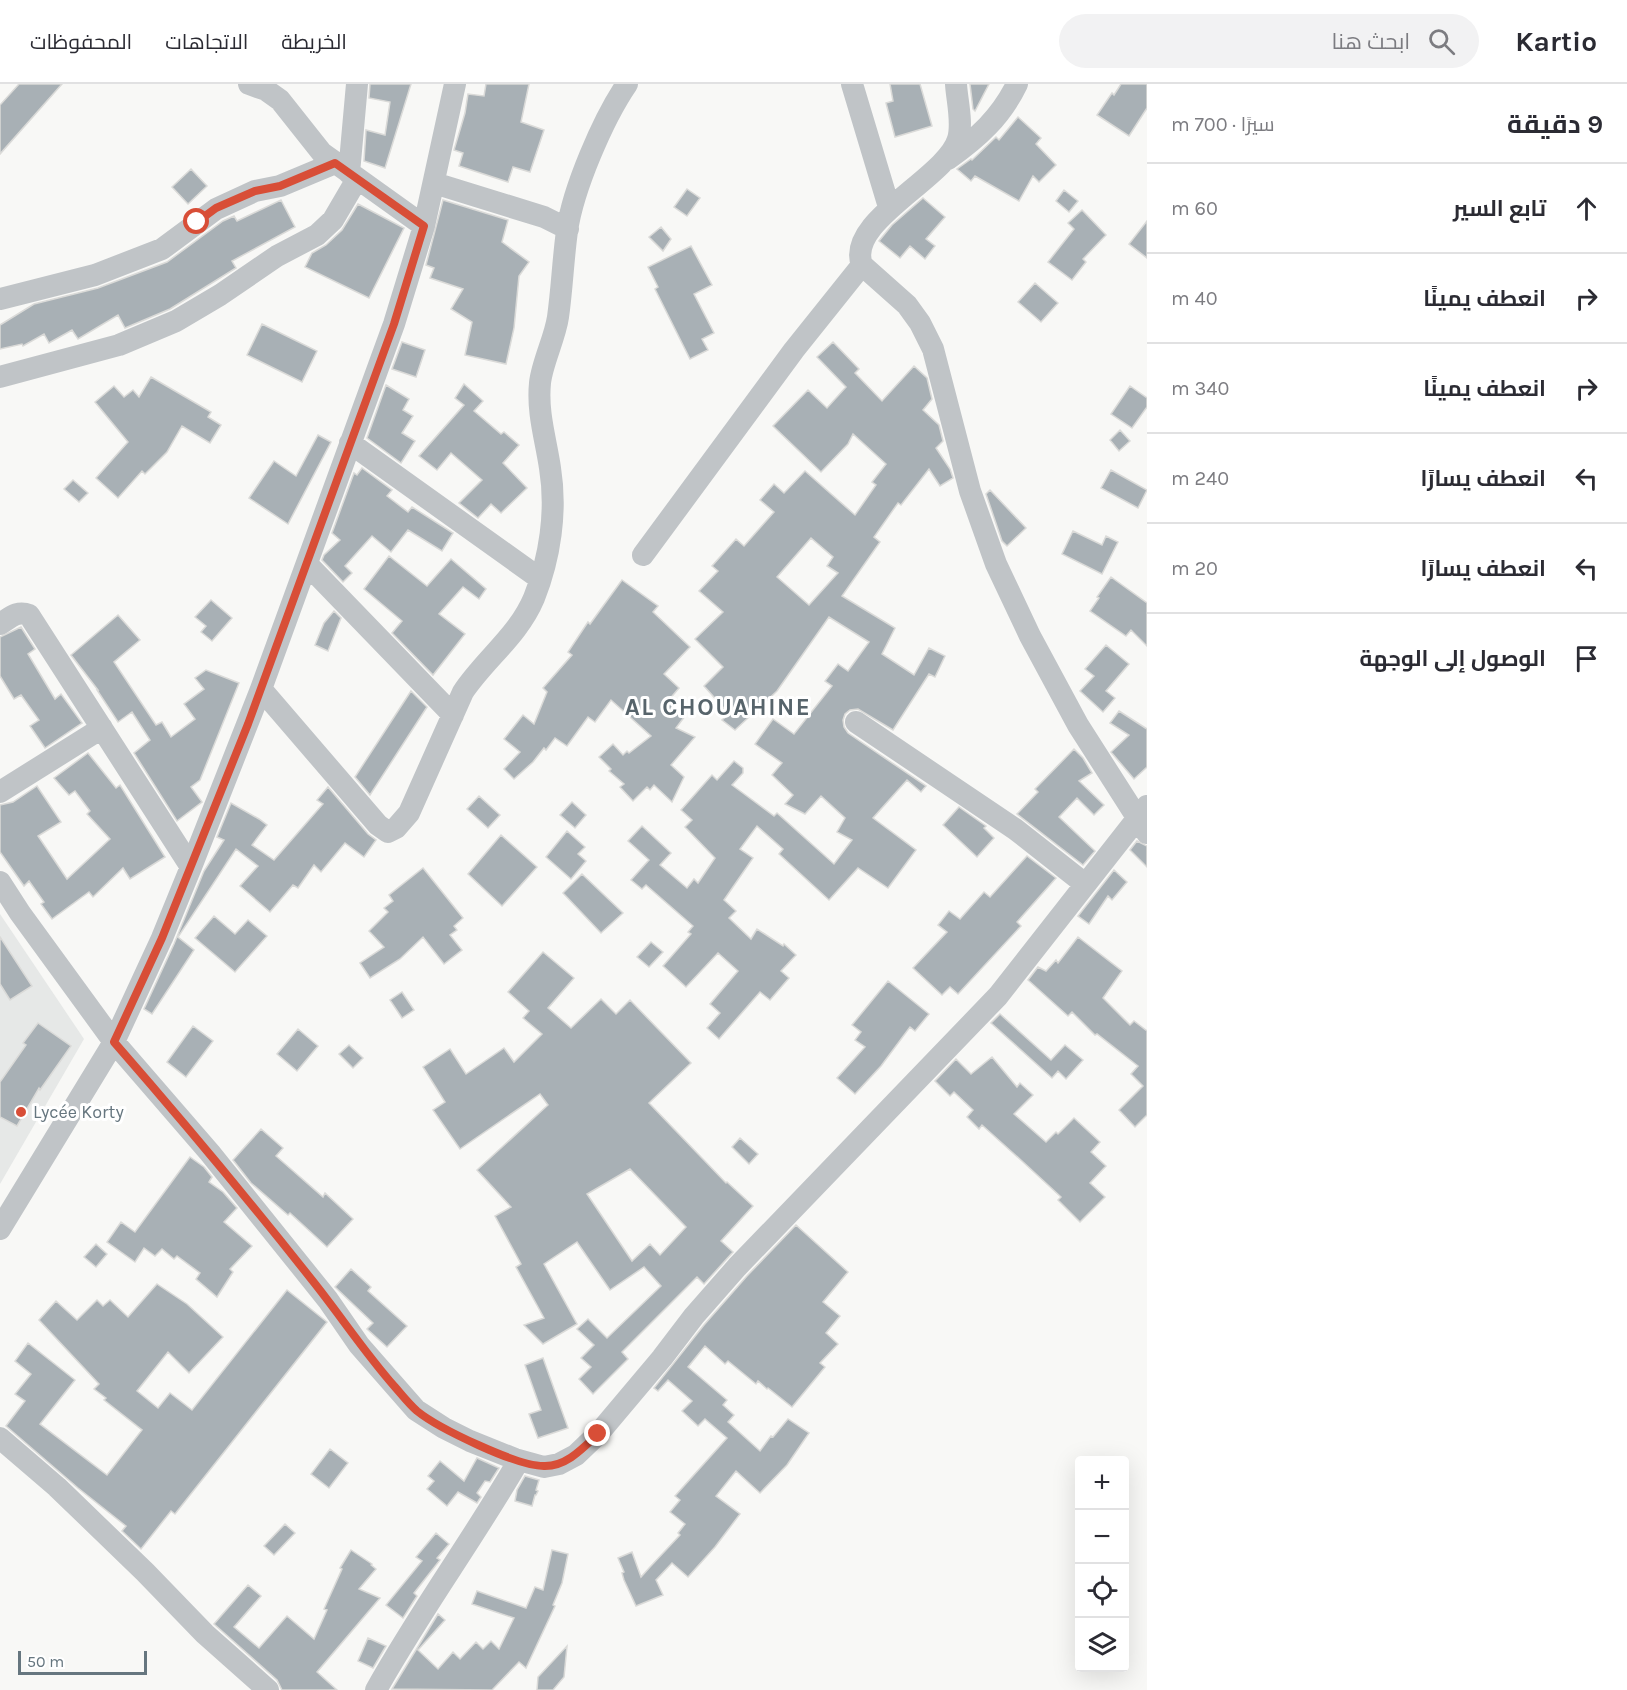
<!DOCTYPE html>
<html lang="ar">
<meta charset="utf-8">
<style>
body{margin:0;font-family:Karla,Cairo,sans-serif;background:#f2f2f3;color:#2b2b33;direction:rtl}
.controls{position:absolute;right:18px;bottom:18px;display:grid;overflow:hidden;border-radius:6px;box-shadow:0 6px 24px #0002}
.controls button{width:54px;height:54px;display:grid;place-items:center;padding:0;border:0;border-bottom:2px solid #e1e1e2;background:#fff;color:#2b2b33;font:30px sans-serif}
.scale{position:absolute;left:18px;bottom:15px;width:129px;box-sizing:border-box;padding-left:6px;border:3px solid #66767f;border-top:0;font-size:16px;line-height:21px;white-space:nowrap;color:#66767f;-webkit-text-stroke:4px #fff;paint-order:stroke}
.stop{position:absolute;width:18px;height:18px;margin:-14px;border:4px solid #d84e37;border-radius:50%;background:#fff}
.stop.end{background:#d84e37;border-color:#fff;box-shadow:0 2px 6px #0008}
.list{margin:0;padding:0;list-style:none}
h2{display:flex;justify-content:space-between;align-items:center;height:78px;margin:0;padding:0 24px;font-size:26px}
h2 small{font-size:20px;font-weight:400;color:#7c7c81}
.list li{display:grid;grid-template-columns:39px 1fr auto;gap:18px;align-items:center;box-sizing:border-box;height:90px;padding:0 24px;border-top:2px solid #e1e1e2}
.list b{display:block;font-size:22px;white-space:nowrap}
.list em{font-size:20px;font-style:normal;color:#7c7c81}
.icon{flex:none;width:33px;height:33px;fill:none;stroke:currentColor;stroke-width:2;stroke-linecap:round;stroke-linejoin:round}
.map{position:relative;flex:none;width:1147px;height:1606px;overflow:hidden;direction:ltr}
header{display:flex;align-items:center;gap:36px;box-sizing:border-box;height:84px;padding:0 30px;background:#fff;border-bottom:2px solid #e1e1e2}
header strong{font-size:28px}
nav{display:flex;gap:33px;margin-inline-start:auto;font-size:21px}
.search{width:420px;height:54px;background:#f2f2f3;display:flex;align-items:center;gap:15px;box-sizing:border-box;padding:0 21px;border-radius:33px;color:#7c7c81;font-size:22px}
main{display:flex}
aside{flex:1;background:#fff}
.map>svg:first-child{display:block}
.built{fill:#e6e8e7}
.building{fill:#a8b0b5;stroke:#dadad8;stroke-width:1.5;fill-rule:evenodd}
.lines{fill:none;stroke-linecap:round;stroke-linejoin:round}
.minor{stroke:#c0c4c7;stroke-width:22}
.route{stroke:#d84e37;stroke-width:8}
.poi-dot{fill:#d84e37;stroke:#fff;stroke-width:2}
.labels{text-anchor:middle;stroke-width:6;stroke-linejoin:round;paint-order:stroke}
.poi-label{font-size:18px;fill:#66767f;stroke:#fff;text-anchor:start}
.district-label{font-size:24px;font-weight:bold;letter-spacing:1.5px;fill:#57646b;stroke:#fff}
</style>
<header>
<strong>Kartio</strong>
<div class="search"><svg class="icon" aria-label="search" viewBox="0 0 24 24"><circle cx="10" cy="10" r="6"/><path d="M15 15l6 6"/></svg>ابحث هنا</div>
<nav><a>الخريطة</a><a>الاتجاهات</a><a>المحفوظات</a></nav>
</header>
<main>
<aside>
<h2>9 دقيقة<small>سيرًا · 700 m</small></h2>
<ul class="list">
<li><svg class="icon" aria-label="ahead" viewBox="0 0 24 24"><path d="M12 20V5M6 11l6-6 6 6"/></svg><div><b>تابع السير</b></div><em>60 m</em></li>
<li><svg class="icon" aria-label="right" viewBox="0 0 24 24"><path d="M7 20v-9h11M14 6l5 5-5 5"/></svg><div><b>انعطف يمينًا</b></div><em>40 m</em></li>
<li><svg class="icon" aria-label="right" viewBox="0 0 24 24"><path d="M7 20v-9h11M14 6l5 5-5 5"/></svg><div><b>انعطف يمينًا</b></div><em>340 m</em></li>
<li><svg class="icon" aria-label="left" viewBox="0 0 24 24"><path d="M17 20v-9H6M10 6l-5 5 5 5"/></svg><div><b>انعطف يسارًا</b></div><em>240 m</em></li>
<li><svg class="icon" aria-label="left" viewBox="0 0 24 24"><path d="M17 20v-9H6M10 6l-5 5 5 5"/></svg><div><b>انعطف يسارًا</b></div><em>20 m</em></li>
<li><svg class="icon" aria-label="arrive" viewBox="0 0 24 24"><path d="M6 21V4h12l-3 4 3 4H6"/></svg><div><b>الوصول إلى الوجهة</b></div></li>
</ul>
</aside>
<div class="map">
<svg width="1147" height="1606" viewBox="0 0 1147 1606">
<rect width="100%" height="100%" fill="#f8f8f6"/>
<path class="built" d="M0,830L84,955L0,1100Z"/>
<path class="building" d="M19,0H62L0,70V21Z
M370,0H411L385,84L364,77L366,46L385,51L390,18L369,14Z
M486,0H529L521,38L544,46L530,88L513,83L508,98L459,82L463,69L454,66L465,29L468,10L484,12Z
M890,0H920L932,42L895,53L886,19L893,17Z
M970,0H989L975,27L973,25Z
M1121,0H1147V24L1129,52L1097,31L1112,9L1114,11Z
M1018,33L1041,54L1036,60L1056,81L1039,98L1033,92L1019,117L975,92L971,97L957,85L971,75L972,76L996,53L999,56Z
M191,85L207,102L188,120L172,103Z
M687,105L700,114L687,132L674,123Z
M1064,106L1078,117L1069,128L1056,117Z
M923,114L945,133L926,155L935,162L925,175L910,162L900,174L879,157L892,141Z
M281,116L295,143L232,177L236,184L170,225L125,244L118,231L78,255L72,246L49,259L44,250L23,262L22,260L0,265V241L34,220L98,204L167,178L223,137L234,132L237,137Z
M443,116L508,136L502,158L529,178L519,192L514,244L506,280L465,271L472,238L451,225L463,205L430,194L434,184L426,181Z
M358,120L404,144L369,214L305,183L312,169L326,161L342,146Z
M1082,126L1106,151L1083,175L1086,178L1072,196L1048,178L1074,145L1068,139Z
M1147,137V174L1129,160Z
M661,143L671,155L663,167L649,153Z
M691,162L712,201L694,210L714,249L702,255L708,266L690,275L655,205L658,203L648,183Z
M1035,199L1058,219L1041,238L1018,218Z
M262,240L317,267L302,298L247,271Z
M402,258L425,266L416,293L392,285Z
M833,258L859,285L855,289L882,317L914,282L927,294L932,315L923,326L939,341L943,357L936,364L950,385L953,394L940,402L929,385L901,421L898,419L874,453L880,458L842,512L895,544L882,570L914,591L929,564L945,572L935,593L929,590L893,646L858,625L850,626L845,630L843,636L844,643L848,649L926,702L921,708L907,696L873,734L916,766L888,804L858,784L829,816L779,770L783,765L757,742L740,765L753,774L724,816L736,827L729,834L751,855L757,845L783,862L784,860L796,871L781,887L789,894L770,916L760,908L719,955L707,944L720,929L710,920L738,887L718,869L686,903L663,882L691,850L688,848L693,842L646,801L642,805L631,796L649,776L628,757L642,742L671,769L660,781L687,804L694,795L698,799L715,774L685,743L692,736L681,726L712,691L717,696L734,677L743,684V689L732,701L774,732L777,729L834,780L852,756L837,748L845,734L821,712L805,730L785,720L793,711L772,691L782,679L755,660L773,635L794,650L832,602L825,597L838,580L848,587L869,558L829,533L777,607L735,646L722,636L729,630L704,602L723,583L695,555L723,528L699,507L718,487L712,482L736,455L744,462L774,428L760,416L774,400L784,409L805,387L855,431L876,401L872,398L886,380L853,350L848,360L821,388L773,342L808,306L827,324L846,303L817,273ZM811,454L833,473L827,482L838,489L809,521L777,493Z
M151,293L211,328L208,333L221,341L210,359L182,342L167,368L145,390L142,387L118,414L96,394L128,358L95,318L114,302L124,313L133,306L139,313Z
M464,300L483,317L474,327L501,350L504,348L519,361L503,379L527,404L501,429L491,420L478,434L459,419L482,396L451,369L437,386L419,372L464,321L455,314Z
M386,301L409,315L403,326L413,332L402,349L415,357L401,379L367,354Z
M1130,302L1147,314V323L1132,344L1111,330Z
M1120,346L1130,357L1119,367L1110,356Z
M318,351L331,358L288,440L249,414L274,377L296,392Z
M362,384L392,406L387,412L408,428L412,423L453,449L442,467L408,446L391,468L372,452L345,482L352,489L343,498L322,476L324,471L340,456L332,449L354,389L357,391Z
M1111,386L1147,406L1138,424L1101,404Z
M73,396L88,409L79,418L64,405Z
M990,406L1026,444L1007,462L1002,457L986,410Z
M1073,447L1102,461L1106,452L1118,458L1102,490L1062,470Z
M389,472L427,502L451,475L486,505L479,515L463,503L439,530L465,550L433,591L392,549L402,537L364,505Z
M1111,493L1147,519V562L1131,546L1126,552L1090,527L1099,514L1097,513Z
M622,496L658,522L653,528L690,563L664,590L679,604L668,617L685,632L676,644L695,653L671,681L684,693L672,718L654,701L650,706L647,703L633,717L620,703L624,700L609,687L611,685L599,673L613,660L623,671L627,667L629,669L651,652L611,616L595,638L588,633L567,662L555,654L546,666L544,664L533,678L514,695L504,685L520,668L504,655L523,631L534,640L547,608L543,604L572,571L568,568L588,538L590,540Z
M211,516L232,534L212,557L201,548L206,542L195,533Z
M334,527L341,534L328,567L315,561L324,539Z
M118,531L140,556L114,578L156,641L162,638L171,653L195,635L184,620L204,605L195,594L206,586L239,599L200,696L191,703L202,718L177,737L134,669L150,656L132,628L118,638L97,606H98L71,571Z
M21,543L35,565L28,570L55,615L61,610L82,639L45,664L30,642L39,636L21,611L14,615L0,592V553Z
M1106,561L1129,580L1106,607L1115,614L1103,628L1080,607L1094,592L1085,585Z
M411,607L427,623L370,711L355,693Z
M1119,627L1147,645V683L1134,695L1111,668L1129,651L1110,639Z
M1074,665L1083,674L1092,689L1079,697L1104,721L1094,731L1077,714L1059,733L1095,767L1083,781L1017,730L1038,708L1035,705Z
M88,669L116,704L120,701L165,773L130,795L123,784L93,813L89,808L52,835L41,820L44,818L29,797L24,802L0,768V721L13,718L37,702L61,738L38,752L67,795L110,755L87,730L90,727L75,707L69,711L54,694Z
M328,703L368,750L376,756L364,773L345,759L321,788L314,781L298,804L293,801L270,828L240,802L258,782L236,765L178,853L194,866L152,930L144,925L174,860L204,787L224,756L217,753L231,719L259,735L267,741L252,761L274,776L323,720L317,716Z
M479,712L500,731L488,744L467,725Z
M572,718L586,731L575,744L560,731Z
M959,723L986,742L984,744L994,754L977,773L943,741Z
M567,747L585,763L578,770L586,777L571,795L546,773Z
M501,751L537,783L502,822L468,790Z
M1137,757L1147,762V783L1130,766Z
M1027,772L1056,794L1017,838L1021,842L958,910L950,903L942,911L913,884L947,848L938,841L949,827L960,835L984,808L990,813Z
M423,784L463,834L454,842L457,846L450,851L462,866L444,880L423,853L400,875L370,894L360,879L384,863L369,847L388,828L384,824L393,817L389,811Z
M1114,786L1127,798L1112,816L1108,812L1089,840L1078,832Z
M582,790L623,829L601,849L563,809Z
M214,832L235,850L248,836L267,852L235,888L195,854Z
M0,853L32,902L10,916L0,900Z
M1078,853L1122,887L1103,914L1130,941L1134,937L1147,947V1031L1135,1043L1119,1026L1143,1002L1131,990L1138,982L1097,950L1095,951L1072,928L1068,932L1028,896L1038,883L1046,887L1056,876L1058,879Z
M651,858L663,868L649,883L637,873Z
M543,868L574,894L548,924L571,944L601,915L616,930L630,916L691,979L649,1019L726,1099L727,1098L753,1122L721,1157L733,1168L704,1200L697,1193L622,1268L628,1275L593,1310L579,1295L591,1283L581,1274L594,1261L577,1245L588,1235L607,1254L661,1202L644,1183L610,1206L577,1158L544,1180L577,1240L543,1260L524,1241L544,1234L516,1183L521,1180L495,1132L511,1123L477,1086L548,1021L540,1010L460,1065L433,1026L445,1018L423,983L450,965L466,990L504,964L514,978L542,950L523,934L529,927L508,908ZM630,1085L686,1143L660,1171L650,1160L632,1177L587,1110Z
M888,897L929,930L915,947L910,943L881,982L855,1010L837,994L865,963L855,956L861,948L852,941Z
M402,908L414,926L402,934L390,916Z
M1000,930L1051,976L1065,961L1083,976L1066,995L1058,987L1052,994L991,939Z
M38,939L71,962L40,1006L39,1004L17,1042L0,1033V998L26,961L23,959Z
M193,942L213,957L186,993L167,978Z
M298,945L318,962L297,987L277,970Z
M349,961L363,974L353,984L339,970Z
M992,973L1017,1003L1020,999L1033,1011L1014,1030L1046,1058L1056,1048L1058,1050L1074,1034L1100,1058L1091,1068L1106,1082L1090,1099L1105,1113L1080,1138L1058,1116L1061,1113L1022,1077L982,1041L979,1045L967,1033L973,1026L954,1008L950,1012L935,997L956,975L971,990Z
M261,1045L283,1064L276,1072L323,1113L325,1109L353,1135L327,1163L290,1129L288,1131L251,1099L233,1076Z
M740,1054L758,1070L749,1080L732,1063Z
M190,1073L204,1083L212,1093L209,1098L223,1108L237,1124L224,1138L252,1162L230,1185L233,1188L217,1213L196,1195L200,1189L177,1172L174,1175L162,1165L155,1172L144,1164L135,1178L107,1158L121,1138L135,1148Z
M796,1141L848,1188L823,1218L840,1232L826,1249L838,1260L820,1279L825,1283L792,1323L768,1304L767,1305L758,1297L756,1300L728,1277L725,1280L705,1262L688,1283L727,1316L723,1321L734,1331L728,1338L760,1367L771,1352L773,1353L788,1335L809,1349L787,1381L760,1409L736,1387L716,1412L740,1430L715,1463L688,1493L672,1479L656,1496L663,1511L636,1522L624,1496L622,1489L624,1488L618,1474L632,1468L641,1493L650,1483L680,1451L678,1449L685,1440L670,1428L680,1416L675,1412L727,1354L705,1335L698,1342L682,1327L692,1317L668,1296L658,1307L654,1304L704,1241L747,1192Z
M96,1160L107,1170L96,1183L84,1173Z
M351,1185L371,1203L368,1207L407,1242L387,1263L367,1245L373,1239L335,1203Z
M157,1200L187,1220L223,1253L189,1289L168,1268L137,1307L158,1324L170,1309L192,1326L287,1206L327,1238L175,1430L171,1427L141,1465L122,1447L126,1442L78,1404L6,1342L25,1317L15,1310L31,1290L15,1277L28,1259L75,1296L40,1340L107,1391L142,1346L104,1316L106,1314L94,1305L99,1300L39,1236L56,1217L77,1236L97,1216L103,1222L110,1216L128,1233Z
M543,1274L568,1344L538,1354L529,1330L541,1326L525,1281Z
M330,1365L348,1379L329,1404L311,1390Z
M477,1374L499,1384L490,1398L485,1397L477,1409L481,1413L477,1419L458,1408L447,1422L427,1405L434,1397L428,1392L440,1377L464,1397Z
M525,1392L539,1396L536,1406L538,1407L536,1411H535L532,1422L515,1417L517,1406Z
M285,1440L295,1449L274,1471L264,1462Z
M436,1449L449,1460L437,1474L440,1476L414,1509L417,1512L403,1534L386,1521L422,1477L416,1473Z
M351,1466L372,1480L371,1481L376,1485L359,1505L380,1514L317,1588L337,1606H282L277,1596L214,1540L248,1501L261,1512L234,1543L259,1564L287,1532L314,1555L327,1526L324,1525L342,1485L340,1484Z
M552,1466L568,1470L562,1499L553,1521L555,1522L526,1584L519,1578L492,1606L392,1605L438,1530L445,1536L418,1566L438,1585L453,1568L460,1575L476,1558L483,1565L491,1557L499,1565L514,1534L472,1520L477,1507L526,1524L535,1503L543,1506Z
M368,1554L386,1562L373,1584L358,1577Z
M567,1562L564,1593L553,1606H537L538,1593Z"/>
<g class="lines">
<path class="minor" d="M249,0L266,6L280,16L322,69L424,142
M852,0L889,123
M956,0C957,17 963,39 958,55C947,94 845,137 862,181L907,221L920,239L933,265L970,407L996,480L1030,552L1078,641L1147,749
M948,75C978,54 1001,33 1017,0
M349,89L357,0
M434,99L544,133L568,145
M0,215L95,191L162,165L216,125L255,107L280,102L335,79
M0,293L119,261L176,237L220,211L277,172L317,151L333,136L357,95
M350,359L539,494
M643,471L794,266L862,181
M307,480L453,631
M0,540C10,534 17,526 29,531L191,783
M261,605L378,741L388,748L396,744L409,729L463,608C485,575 518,552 534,514C550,474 557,427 550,384C546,356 537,329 540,299C542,279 555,254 558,233C562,205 563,176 567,147C573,105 603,35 627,0
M856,638L1015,745L1085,800
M0,708L102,644
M0,798L20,829L114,958L210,1069L328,1216L359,1261L416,1326L444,1344L470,1357L515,1375L544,1383L559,1380L576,1371L598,1350L662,1274L694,1232L737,1183L998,912L1147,722
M0,1145L114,958L162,854L191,783L261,605L394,240L424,142L455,0
M0,1354L57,1403L145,1488L205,1550L268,1606
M376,1606C420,1527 474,1454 519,1376"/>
</g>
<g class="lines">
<path class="route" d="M197,138L216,124L232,117L255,107L280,102L335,79L424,142L394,240L248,640L162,854L114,958C182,1036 248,1115 312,1196C340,1231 365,1269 395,1303C402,1311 409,1320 417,1327C438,1344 518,1383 545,1382C567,1382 583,1364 598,1350"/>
</g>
<circle class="poi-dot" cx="21" cy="1028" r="6"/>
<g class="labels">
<g class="poi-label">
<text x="33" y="1034">Lycée Korty</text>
</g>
<g class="district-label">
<text x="718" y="631">AL CHOUAHINE</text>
</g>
</g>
</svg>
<div class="controls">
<button>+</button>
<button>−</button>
<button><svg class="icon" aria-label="locate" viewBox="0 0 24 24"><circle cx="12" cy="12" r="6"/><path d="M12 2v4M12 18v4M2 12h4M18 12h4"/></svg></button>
<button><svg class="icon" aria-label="layers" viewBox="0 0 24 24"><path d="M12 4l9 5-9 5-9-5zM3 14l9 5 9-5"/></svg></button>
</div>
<div class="scale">50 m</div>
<div class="stop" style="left:197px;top:138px"></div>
<div class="stop end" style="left:598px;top:1350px"></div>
</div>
</main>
